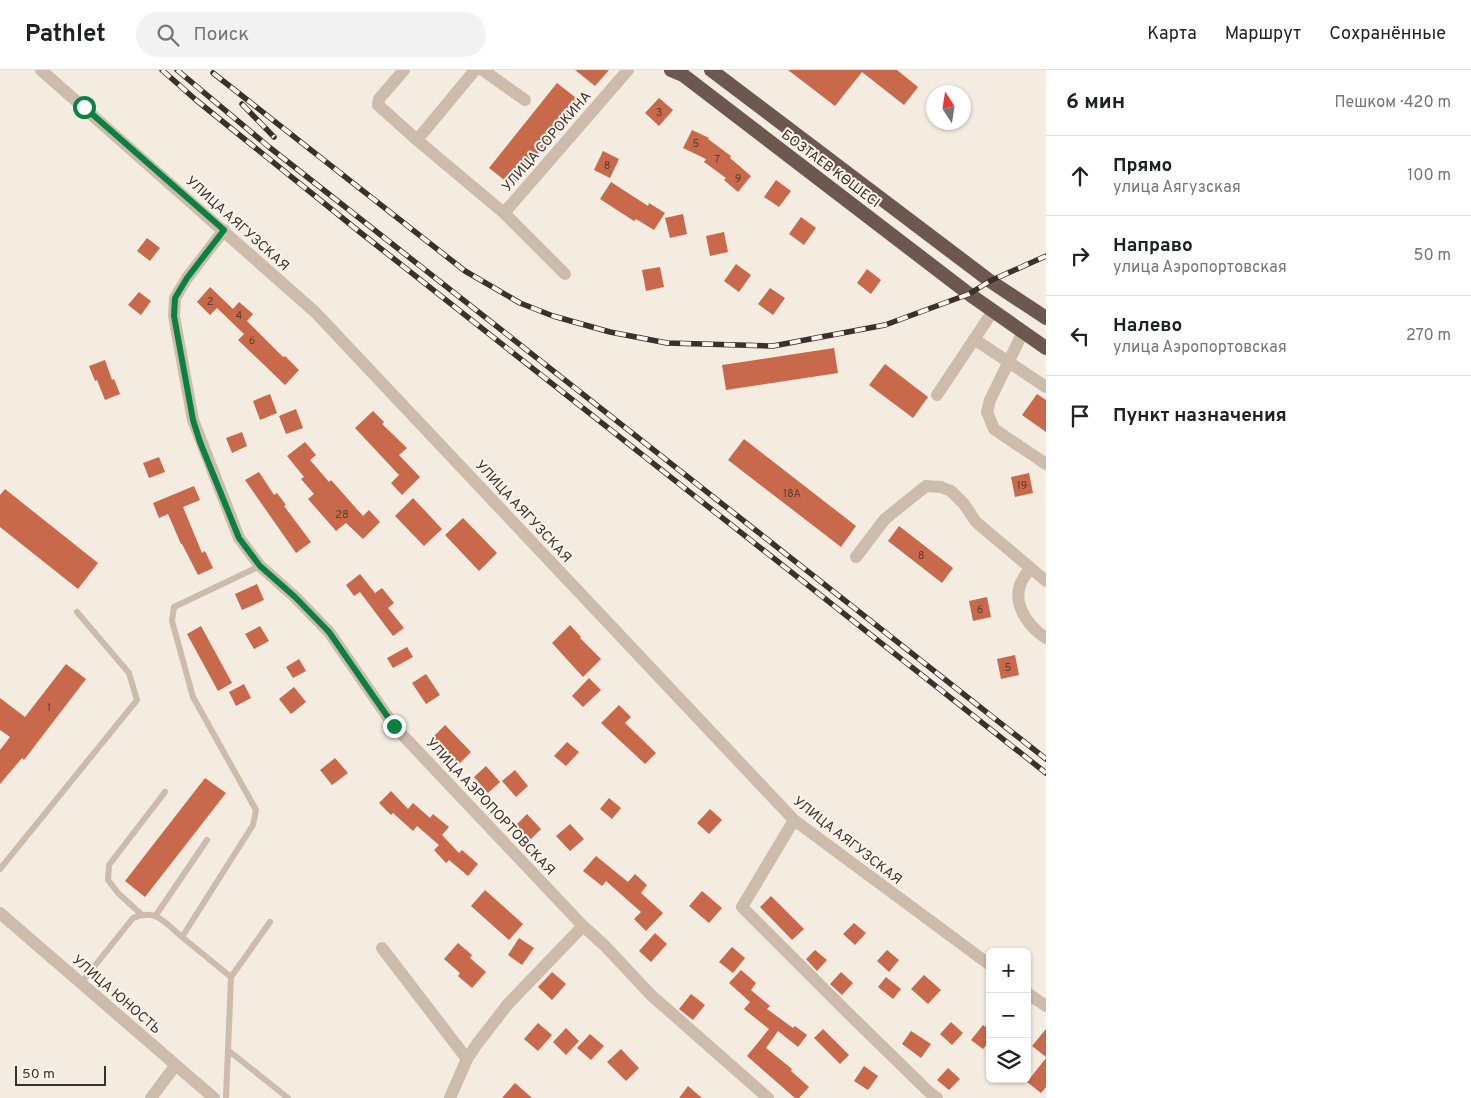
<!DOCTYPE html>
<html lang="ru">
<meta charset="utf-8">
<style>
body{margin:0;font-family:Overpass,sans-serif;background:#f2f2f2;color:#202124}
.controls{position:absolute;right:15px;bottom:15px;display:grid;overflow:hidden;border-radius:8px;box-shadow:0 1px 4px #0004}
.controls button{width:45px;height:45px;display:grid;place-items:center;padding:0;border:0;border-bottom:1px solid #e0e0e0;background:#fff;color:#202124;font:25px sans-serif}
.compass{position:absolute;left:926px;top:15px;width:45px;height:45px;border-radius:50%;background:#fff;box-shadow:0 1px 4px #0004;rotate:348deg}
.scale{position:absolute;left:15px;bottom:12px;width:91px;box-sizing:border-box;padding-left:5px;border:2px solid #3b302b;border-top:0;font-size:14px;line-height:18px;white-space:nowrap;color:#3b302b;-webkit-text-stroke:4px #fbf5ee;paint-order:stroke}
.stop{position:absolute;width:15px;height:15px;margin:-11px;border:4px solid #0b8043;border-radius:50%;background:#fff}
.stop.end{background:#0b8043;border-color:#fff;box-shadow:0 1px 5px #0008}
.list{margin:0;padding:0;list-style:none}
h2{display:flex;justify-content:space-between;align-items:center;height:65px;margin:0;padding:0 20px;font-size:21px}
h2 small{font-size:16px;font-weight:400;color:#757577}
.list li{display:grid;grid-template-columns:32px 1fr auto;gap:15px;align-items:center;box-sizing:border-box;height:80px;padding:0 20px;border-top:1px solid #e0e0e0}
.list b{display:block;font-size:19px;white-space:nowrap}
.list p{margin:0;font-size:16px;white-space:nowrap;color:#757577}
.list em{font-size:16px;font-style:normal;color:#757577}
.icon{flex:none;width:28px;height:28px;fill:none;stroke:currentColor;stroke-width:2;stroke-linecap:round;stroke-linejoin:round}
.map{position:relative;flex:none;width:1046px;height:1028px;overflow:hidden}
header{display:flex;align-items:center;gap:30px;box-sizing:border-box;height:70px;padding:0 25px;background:#fff;border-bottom:1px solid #e0e0e0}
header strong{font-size:24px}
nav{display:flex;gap:28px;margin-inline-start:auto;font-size:18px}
.search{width:350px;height:45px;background:#f2f2f2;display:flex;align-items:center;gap:12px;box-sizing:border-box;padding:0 18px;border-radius:28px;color:#757577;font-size:19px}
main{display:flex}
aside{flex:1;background:#fff}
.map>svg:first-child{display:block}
.building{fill:#c8694b}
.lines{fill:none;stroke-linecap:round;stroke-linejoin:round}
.service{stroke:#cdbbac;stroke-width:6}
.minor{stroke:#cdbbac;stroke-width:12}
.tertiary{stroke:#cdbbac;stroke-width:12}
.trunk{stroke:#6c584f;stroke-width:14}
.rail-casing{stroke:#3b302b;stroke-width:5.5}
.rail{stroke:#fbf5ee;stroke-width:4;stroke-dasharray:11;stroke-linecap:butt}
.route{stroke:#0b8043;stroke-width:6}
.labels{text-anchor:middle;stroke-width:4;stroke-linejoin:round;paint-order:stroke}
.number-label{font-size:11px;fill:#5e3e33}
.street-label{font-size:14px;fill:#3b302b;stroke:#fbf5ee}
</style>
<header>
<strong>Pathlet</strong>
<div class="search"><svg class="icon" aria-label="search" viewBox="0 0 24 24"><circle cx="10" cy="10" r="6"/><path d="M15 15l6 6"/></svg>Поиск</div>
<nav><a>Карта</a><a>Маршрут</a><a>Сохранённые</a></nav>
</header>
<main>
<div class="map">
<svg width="1046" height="1028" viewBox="0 0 1046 1028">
<rect width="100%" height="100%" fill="#f4ebe1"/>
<path class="building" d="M575,0H609L595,16Z
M788,0H897L918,17L904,35L862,2L835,36Z
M557,13L580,31L512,116L489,98Z
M659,28L673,40L659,56L645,43Z
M692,60L709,68L708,69L731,86L730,88L751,106L738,122L724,110L726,108L704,92L706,89L683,78Z
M603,81L619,89L610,108L594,100Z
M776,110L791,121L779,137L764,127Z
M611,112L648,136L649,133L665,143L654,160L636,149L634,151L600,129Z
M683,144L687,164L670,168L665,148Z
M801,147L816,158L804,175L789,164Z
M724,162L728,182L710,186L706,166Z
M147,168L160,178L150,191L137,181Z
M736,194L751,205L739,222L724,211Z
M660,197L664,217L646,221L642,200Z
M867,199L881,210L871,224L857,213Z
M210,217L233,239L239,232L253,244L247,251L283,287L285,286L299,300L285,315L238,270L244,264L217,238L210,245L197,232Z
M770,218L785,228L773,245L758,234Z
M139,222L151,231L141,245L128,235Z
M834,278L838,303L726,320L722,295Z
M105,290L112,310L114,309L120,324L105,330L97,310L95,311L89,296Z
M885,294L928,327L913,348L869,315Z
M270,324L277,343L260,350L253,331Z
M1037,324L1046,330V362L1022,345Z
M296,339L303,358L286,364L279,346Z
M373,341L384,352L382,354L407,378L399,385L420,407L402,425L391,413L399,405L355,358Z
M242,362L247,376L232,383L226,368Z
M744,369L856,456L841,477L728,390Z
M305,372L316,385L310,390L329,412L331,410L363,446L369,440L380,452L363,469L346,453L336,461L308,429L314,424L301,409L304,407L287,386Z
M159,387L165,402L149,408L143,393Z
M259,402L274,425L277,423L286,435L284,436L311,472L296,483L245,410Z
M1029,403L1033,423L1015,427L1011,407Z
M194,416L200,430L183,437L202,483L205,481L213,498L198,505L182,474H181L168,444L159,448L153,433Z
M5,419L98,493L78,519L0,457V425Z
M413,428L442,459L424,476L395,446Z
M463,448L497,483L479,501L445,465Z
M899,456L953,498L942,513L888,471Z
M360,504L375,523L382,518L394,533L388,538L404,558L393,566L360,522L354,526L346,515Z
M257,514L264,530L242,540L235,524Z
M987,527L991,547L973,551L969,531Z
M570,555L581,567L580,568L601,589L583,607L552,573Z
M201,556L232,613L218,621L187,564Z
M260,556L269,571L254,579L245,564Z
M407,577L413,587L393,598L387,588Z
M1015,585L1019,605L1001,609L997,589Z
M299,589L306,601L293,608L286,597Z
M66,594L86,609L24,690L22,688L0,714V680L10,667L0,660V628L25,647Z
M426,604L440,625L426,634L412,613Z
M589,608L601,620L583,637L572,626Z
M244,614L251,628L236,636L229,622Z
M294,617L306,632L291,644L279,629Z
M619,635L631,647L625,653L656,683L645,694L601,653Z
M445,655L471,682L458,695L432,668Z
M567,672L579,682L566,696L554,686Z
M335,688L348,703L332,715L320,700Z
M486,696L500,712L488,723L474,707Z
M515,700L528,716L516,727L502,711Z
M205,708L226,723L145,827L125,811Z
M391,721L408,739L413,733L430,748L433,744L449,757L442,765L459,783L462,780L478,794L468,806L449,790L446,793L434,780L439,775L417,756L413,761L393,743L391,745L379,733Z
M609,728L621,738L612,749L600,739Z
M710,739L722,750L709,764L697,753Z
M527,744L541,759L528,772L514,757Z
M570,754L584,769L570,781L556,766Z
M596,786L628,812L635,804L647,815L641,823L663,843L646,861L634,849L641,842L606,811L602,816L583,801Z
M485,820L523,854L509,870L471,836Z
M702,821L722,838L709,853L689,836Z
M771,826L804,859L792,870L760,837Z
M854,853L866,863L855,875L843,864Z
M655,863L667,874L651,892L639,881Z
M519,868L534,878L522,895L508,885Z
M458,873L472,885L470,888L486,902L472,918L458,906L460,903L444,889Z
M732,877L745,888L733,903L719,892Z
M815,880L827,890L817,901L806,889Z
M887,880L899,890L889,902L877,891Z
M741,900L756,913L751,920L770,936L767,939L793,958L795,956L807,965L798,977L778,961L766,978L792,999L791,1001L809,1017L799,1028H795L747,986L769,959L744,939L750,932L729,913Z
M552,902L566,914L552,930L538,917Z
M841,902L853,913L842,925L830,914Z
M924,905L941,920L928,934L911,919Z
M886,907L901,919L893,929L878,917Z
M691,924L705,935L693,950L679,939Z
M951,952L963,963L952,975L940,964Z
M538,953L552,965L538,981L524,969Z
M983,955L990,960V971L983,979L971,970Z
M566,958L579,971L566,985L553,972Z
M823,959L849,985L840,994L814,968Z
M1046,959V987L1032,976Z
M911,961L931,974L921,988L902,974Z
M590,964L604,976L591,990L577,978Z
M621,979L639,998L626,1011L607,992Z
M1046,988V1017L1041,1023L1027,1012Z
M864,996L878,1006L868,1020L854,1011Z
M948,998L960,1009L949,1020L937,1010Z
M515,1013L532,1028H502Z
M688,1016L702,1028H679Z"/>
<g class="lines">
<path class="service" d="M0,799L137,630L129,603L77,542
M142,845L118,823L108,810L109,795L165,722
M156,845L207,770
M231,907L270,852
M81,913L133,848C157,838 165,853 182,867
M229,981L288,1028
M226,1028L231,907L182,867L253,755L256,740L193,627L172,551L174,537L260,496"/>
<path class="minor" d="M41,0L315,242L794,750L990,895
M404,0L379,29L378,35L417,70
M475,0L417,70L504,143
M483,0L525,30
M224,160L187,208L175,228L174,246L193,350L239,468L260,496L295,527L329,562L394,656L583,856L605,876L651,925L768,1028
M565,204L504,143L628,0
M1023,262L990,330L987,342L994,359L1046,394
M974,269L1046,317
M937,325L993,241
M856,487L885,449L926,416L941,417L951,421L964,434L976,452L1046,511
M1030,498C1027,503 1022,509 1020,515C1013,536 1029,557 1046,568
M794,750L742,837L848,943L929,1022L937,1028
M382,878L467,989
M1027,923L1046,936
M151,1028L175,996
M450,1028L467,989L477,974L508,934L583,856"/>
<path class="tertiary" d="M0,843L214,1028"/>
<path class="trunk" d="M671,0L683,5L969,224L1046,278
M711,0L990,211L1046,248"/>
<g class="rail-casing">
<path id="rail" d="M162,0L196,30L361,163L1046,703
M177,0L269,77L330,125L1046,689
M213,3L465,201L520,233L553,246L610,262L667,273L773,276L885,255L969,224L990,211L1046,186
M242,34L274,67"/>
</g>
<use href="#rail" class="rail"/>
</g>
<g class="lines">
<path class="route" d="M84,37L224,160L187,208L175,228L174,246L193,350L200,372L239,468L260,496L295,527L329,562L394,656"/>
</g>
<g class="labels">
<g class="number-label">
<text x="659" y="46">3</text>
<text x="696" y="77">5</text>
<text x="717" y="93">7</text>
<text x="607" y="99">8</text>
<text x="738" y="112">9</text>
<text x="210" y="235">2</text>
<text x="239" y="249">4</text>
<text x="252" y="274">6</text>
<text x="1022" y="419">19</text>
<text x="792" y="427">18А</text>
<text x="342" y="448">28</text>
<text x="921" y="489">8</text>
<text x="980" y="543">6</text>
<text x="1008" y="601">5</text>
<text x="49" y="641">1</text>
</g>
<g class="street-label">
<text transform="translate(546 71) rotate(-49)" y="5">УЛИЦА СОРОКИНА</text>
<text transform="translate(831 98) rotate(37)" y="5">БОЗТАЕВ КӨШЕСІ</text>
<text transform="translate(238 153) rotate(42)" y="5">УЛИЦА АЯГУЗСКАЯ</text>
<text transform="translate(524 441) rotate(47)" y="5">УЛИЦА АЯГУЗСКАЯ</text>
<text transform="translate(491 736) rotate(47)" y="5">УЛИЦА АЭРОПОРТОВСКАЯ</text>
<text transform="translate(848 770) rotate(38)" y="5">УЛИЦА АЯГУЗСКАЯ</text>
<text transform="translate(117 924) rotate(41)" y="5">УЛИЦА ЮНОСТЬ</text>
</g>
</g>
</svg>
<div class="controls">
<button>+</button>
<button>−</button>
<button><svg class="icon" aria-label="layers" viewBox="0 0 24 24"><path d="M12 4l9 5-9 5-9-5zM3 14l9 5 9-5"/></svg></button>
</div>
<svg class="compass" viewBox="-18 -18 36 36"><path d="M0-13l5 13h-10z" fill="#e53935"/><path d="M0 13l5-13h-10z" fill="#757577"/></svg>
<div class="scale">50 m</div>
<div class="stop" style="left:84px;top:37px"></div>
<div class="stop end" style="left:394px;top:656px"></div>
</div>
<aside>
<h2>6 мин<small>Пешком · 420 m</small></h2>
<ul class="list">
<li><svg class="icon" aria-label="ahead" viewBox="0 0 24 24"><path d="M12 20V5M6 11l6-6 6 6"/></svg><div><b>Прямо</b><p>улица Аягузская</p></div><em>100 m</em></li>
<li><svg class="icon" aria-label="right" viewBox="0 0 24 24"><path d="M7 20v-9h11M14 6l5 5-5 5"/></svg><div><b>Направо</b><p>улица Аэропортовская</p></div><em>50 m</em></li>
<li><svg class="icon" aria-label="left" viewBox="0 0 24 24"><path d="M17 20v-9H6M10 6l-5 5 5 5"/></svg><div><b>Налево</b><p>улица Аэропортовская</p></div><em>270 m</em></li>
<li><svg class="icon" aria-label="arrive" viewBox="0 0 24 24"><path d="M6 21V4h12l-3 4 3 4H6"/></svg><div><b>Пункт назначения</b></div></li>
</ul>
</aside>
</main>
